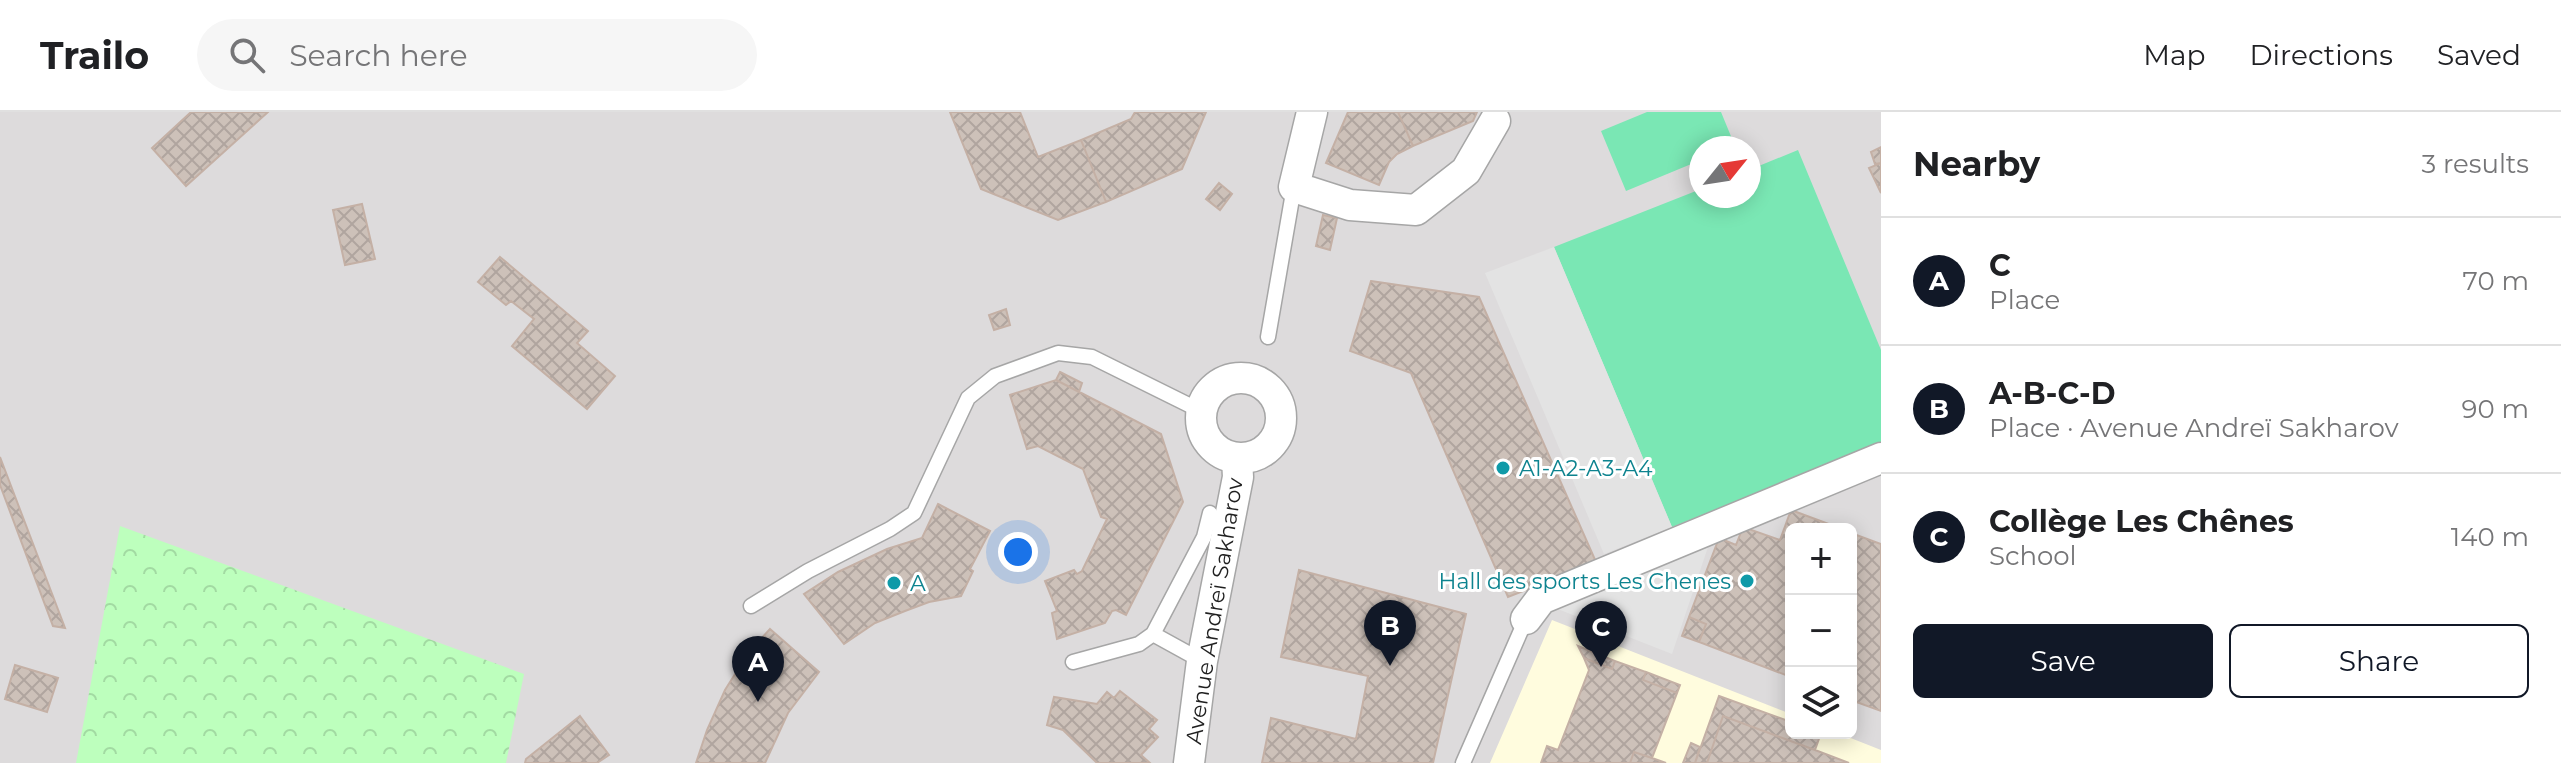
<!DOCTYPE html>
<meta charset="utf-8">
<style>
body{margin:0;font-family:Montserrat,sans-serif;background:#f6f6f6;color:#202124}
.controls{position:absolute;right:24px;bottom:24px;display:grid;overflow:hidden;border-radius:12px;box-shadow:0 4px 20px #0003}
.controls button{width:72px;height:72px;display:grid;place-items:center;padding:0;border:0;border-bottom:2px solid #e0e0e0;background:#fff;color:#202124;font:40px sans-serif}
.compass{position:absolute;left:1689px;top:24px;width:72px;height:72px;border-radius:50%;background:#fff;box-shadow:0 4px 20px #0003;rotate:60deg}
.you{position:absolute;left:1018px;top:440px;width:28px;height:28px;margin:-20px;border:6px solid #fff;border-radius:50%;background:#1a73e8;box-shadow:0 0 0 12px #1a73e833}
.badge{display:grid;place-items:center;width:52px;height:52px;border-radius:50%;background:#111827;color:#fff;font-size:26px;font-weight:700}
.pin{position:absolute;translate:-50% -66px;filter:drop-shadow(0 2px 4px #0008)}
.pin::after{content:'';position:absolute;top:42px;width:28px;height:24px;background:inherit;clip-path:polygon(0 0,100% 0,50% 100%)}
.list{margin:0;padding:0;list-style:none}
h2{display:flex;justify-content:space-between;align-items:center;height:104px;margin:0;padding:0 32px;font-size:34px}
h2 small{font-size:26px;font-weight:400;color:#757577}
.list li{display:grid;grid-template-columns:52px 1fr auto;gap:24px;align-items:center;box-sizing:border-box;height:128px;padding:0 32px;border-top:2px solid #e0e0e0}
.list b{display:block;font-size:30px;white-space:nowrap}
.list p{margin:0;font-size:26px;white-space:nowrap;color:#757577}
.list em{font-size:26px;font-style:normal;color:#757577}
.actions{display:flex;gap:16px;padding:24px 32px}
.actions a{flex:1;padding:18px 0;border:2px solid #111827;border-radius:12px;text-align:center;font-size:28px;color:#111827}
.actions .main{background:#111827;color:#fff}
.icon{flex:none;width:44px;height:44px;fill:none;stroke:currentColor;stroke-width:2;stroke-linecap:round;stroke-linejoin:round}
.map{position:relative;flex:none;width:1881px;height:651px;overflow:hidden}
header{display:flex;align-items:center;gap:48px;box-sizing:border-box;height:112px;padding:0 40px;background:#fff;border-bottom:2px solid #e0e0e0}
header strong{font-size:38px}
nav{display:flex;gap:44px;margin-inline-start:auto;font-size:28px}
.search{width:560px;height:72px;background:#f6f6f6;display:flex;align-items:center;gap:20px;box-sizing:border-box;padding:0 28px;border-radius:44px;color:#757577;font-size:30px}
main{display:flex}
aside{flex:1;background:#fff}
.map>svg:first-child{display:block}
.residential{fill:#dddbdc;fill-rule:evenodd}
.education{fill:#fffcde}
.park{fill:url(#park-crowns)}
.pitch{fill:#7ae7b4}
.parking{fill:#e3e3e3}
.building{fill:url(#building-cross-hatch);stroke:#c4b0a5;stroke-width:2}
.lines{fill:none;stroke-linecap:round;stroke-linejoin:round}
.service-casing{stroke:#a6a6a6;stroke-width:17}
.minor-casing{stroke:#a6a6a6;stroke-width:33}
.service{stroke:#fff;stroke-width:14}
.minor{stroke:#fff;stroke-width:30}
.culture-dot{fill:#0f9aa8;stroke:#fff;stroke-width:3}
.labels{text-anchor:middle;stroke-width:6;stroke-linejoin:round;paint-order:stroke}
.culture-label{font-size:22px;fill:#0d838f;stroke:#fff;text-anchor:start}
.street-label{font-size:22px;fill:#1f1f1f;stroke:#fff}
</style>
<header>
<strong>Trailo</strong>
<div class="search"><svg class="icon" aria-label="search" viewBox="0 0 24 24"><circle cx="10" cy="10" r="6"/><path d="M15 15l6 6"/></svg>Search here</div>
<nav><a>Map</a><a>Directions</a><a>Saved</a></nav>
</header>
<main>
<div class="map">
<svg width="1881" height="651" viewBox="0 0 1881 651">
<defs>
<pattern id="park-crowns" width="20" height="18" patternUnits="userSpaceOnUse" patternTransform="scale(2)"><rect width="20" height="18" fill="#bdffbd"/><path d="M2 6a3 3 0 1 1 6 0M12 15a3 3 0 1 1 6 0" fill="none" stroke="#a2daa2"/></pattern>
<pattern id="building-cross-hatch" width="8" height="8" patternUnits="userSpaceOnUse" patternTransform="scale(2)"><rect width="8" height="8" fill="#cdc1b9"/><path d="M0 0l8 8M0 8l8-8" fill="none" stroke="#b0a59f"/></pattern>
</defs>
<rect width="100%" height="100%" fill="#f1ebe4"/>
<path class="residential" d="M0,0H1881V651H0ZM1701,36H1749V84H1701ZM1791,417H1851V621H1791Z"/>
<path class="education" d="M1552,508L1791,602V621H1838L1881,638V651H1490Z"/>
<path class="park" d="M120,414L524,562L506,651H76Z"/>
<path class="pitch" d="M1647,0H1721L1735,34L1701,36V48L1626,79L1601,19Z
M1798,38L1881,238V332L1672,415L1554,135L1701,77V84H1749V58Z"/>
<path class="parking" d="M1554,135L1672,415L1604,442L1485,161Z
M1711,426L1672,542L1550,494Z"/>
<path class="building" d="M191,0H268L186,74L152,36Z
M950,0H1020L1038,45L1081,28L1106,90L1058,108L981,77Z
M1135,0H1206L1182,57L1106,90L1081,28L1131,7Z
M1348,0H1398L1413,34L1397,42L1389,50L1379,73L1326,51Z
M1398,0H1477L1473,9L1413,34Z
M1881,35V51L1875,52L1871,40Z
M1881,51V81L1869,56Z
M1219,71L1232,82L1220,98L1206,87Z
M362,92L375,147L345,153L333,98Z
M1323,103L1337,106L1330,138L1316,134Z
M500,145L588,219L577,231L615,264L587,297L512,234L534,207L511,189L506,193L478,170Z
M1371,169L1479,185L1596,450L1508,485L1411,261L1350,239Z
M1006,197L1010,213L994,218L989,203Z
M1060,260L1082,271L1079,280L1056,268Z
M1056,268L1161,322L1183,390L1126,503L1116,498L1112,499L1105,511L1057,527L1052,501L1057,499L1045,469L1074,458L1077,462L1082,459L1107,407L1101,405L1083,357L1038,334L1027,337L1010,283Z
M0,345L65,516L53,514L0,373Z
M938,392L990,419L970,457L973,459L961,484L929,490L905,499L875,511L844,532L804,482L838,460L887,437L922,426Z
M938,392L990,419L970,457L973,459L961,484L929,490L905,499L875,511L844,532L804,482L838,460L887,437L922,426Z
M1791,398L1842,417H1791V565L1699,530L1706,512L1689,505L1719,426L1736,433L1743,415L1780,428Z
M1851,421L1881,432V599L1851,588Z
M1299,458L1466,502L1433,651H1262L1271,606L1356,627L1368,564L1281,545Z
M1689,505L1706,512L1699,530L1682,524Z
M770,517L819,560L788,601L765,651H696L707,618L725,578L749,540Z
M1578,534L1615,549L1612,557L1584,546Z
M1584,546L1612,557L1615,549L1646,560L1643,568L1677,581L1652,646L1634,640L1630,651H1541L1547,634L1558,638L1589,558Z
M15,553L58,566L47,600L5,587Z
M1646,560L1680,573L1677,581L1643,568Z
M1120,579L1157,608L1149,617L1158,625L1141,643L1150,651H1097L1063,618L1047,613L1054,585L1097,592L1107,580L1114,586Z
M1719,584L1791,610V621H1821L1815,638L1723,604L1707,651H1695Z
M580,604L609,643L597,651H525L526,647Z
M580,604L609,643L597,651H525L526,647Z
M1723,604L1815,638L1849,651H1707Z
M1691,631L1700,635L1695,651H1683Z
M1634,640L1652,646L1666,651H1630Z"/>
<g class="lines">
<g class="service-casing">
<path id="service" d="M1268,225L1294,75
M751,494L808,459L890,417L914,401L968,286L995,264L1058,241L1092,245L1201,299
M1153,522L1204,425L1210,401
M1073,550L1139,532L1153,522L1202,549
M1463,651L1526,507"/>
</g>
<g class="minor-casing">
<path id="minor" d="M1312,0L1294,75L1350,93L1416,98L1466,59L1495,9
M1201 306a40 40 0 1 1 80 0a40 40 0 1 1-80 0Z
M1526,507L1541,487L1881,346
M1189,651L1202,549L1238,365L1237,347"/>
</g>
<use href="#service" class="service"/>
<use href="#minor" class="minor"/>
</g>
<g class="culture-dot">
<circle cx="1503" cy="356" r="8"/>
<circle cx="1747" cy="469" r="8"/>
<circle cx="894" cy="471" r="8"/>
</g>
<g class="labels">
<g class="culture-label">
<text x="1519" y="364">A1-A2-A3-A4</text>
<text x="1731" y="477" text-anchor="end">Hall des sports Les Chenes</text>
<text x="910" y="479">A</text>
</g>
<g class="street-label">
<text transform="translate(1214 499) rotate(-81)" y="8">Avenue Andreï Sakharov</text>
</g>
</g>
</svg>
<div class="controls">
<button>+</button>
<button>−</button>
<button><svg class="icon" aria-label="layers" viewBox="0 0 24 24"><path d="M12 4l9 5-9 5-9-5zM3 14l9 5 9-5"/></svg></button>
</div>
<svg class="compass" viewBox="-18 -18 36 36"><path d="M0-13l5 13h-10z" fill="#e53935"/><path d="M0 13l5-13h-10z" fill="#757577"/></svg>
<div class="you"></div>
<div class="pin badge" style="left:758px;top:590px">A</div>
<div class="pin badge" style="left:1390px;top:554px">B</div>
<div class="pin badge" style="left:1601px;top:555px">C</div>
</div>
<aside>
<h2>Nearby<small>3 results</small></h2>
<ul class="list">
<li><span class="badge">A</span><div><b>C</b><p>Place</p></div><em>70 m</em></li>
<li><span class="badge">B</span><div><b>A-B-C-D</b><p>Place · Avenue Andreï Sakharov</p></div><em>90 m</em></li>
<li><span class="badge">C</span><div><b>Collège Les Chênes</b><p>School</p></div><em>140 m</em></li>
</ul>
<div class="actions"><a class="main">Save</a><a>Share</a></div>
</aside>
</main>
